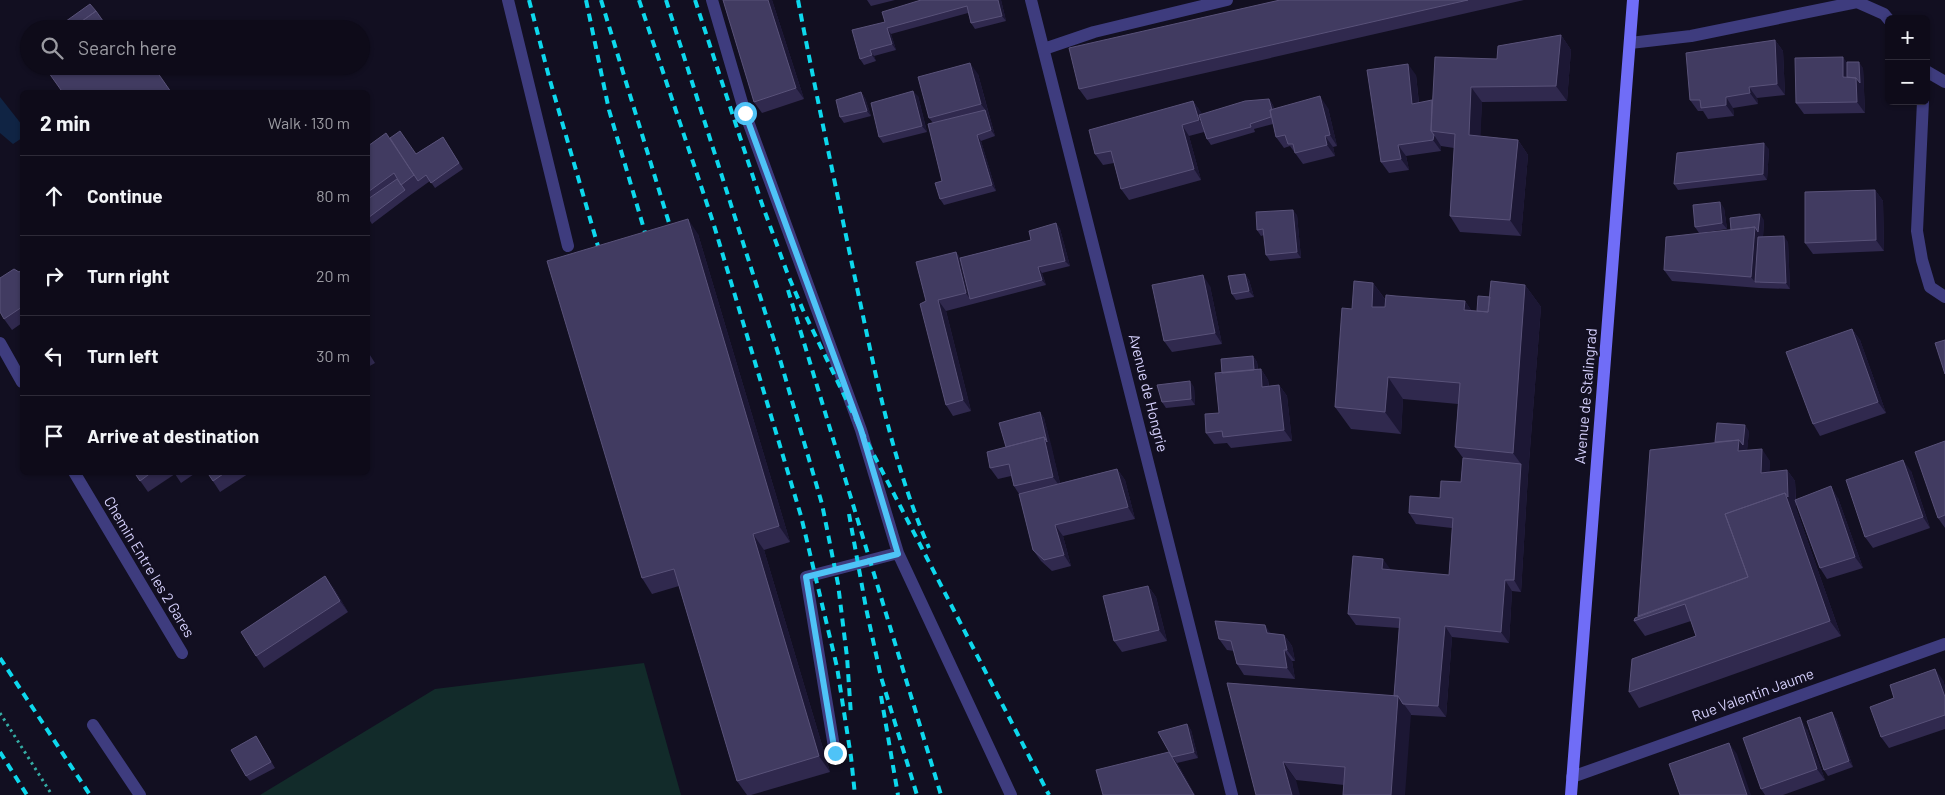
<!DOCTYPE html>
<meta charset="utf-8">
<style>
body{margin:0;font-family:Barlow,sans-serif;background:#1c1926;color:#f1f3f6}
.controls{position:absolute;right:15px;top:15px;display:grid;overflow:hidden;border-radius:8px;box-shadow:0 1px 4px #0004}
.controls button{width:45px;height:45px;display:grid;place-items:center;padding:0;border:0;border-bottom:1px solid #2e2b38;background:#0e0b19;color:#f1f3f6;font:25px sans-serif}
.stop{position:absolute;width:15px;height:15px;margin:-11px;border:4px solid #4fc3f7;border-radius:50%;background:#fff}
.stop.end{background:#4fc3f7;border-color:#fff;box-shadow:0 1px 5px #0008}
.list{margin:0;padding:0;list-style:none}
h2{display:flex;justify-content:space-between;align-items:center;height:65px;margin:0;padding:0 20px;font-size:21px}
h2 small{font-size:16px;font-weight:400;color:#9b9ba2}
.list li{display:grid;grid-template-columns:32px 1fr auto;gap:15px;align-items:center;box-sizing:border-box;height:80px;padding:0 20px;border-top:1px solid #2e2b38}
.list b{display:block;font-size:19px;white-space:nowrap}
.list em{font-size:16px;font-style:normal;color:#9b9ba2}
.icon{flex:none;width:28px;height:28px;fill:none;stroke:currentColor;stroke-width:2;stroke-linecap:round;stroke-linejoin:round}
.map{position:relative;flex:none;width:1945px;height:795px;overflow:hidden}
.search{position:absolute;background:#0e0b19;box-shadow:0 1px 4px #0004;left:20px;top:20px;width:350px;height:55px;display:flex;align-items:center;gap:12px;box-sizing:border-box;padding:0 18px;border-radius:28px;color:#9b9ba2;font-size:19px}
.panel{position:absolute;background:#0e0b19;box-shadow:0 1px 4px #0004;left:20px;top:90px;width:350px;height:385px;border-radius:8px}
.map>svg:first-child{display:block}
.green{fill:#122b2a}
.water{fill:#102444}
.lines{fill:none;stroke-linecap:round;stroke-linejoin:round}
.path{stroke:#35ada5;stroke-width:3;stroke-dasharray:2.5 4;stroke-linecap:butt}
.service{stroke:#3e3c7e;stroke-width:12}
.minor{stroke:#3e3c7e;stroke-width:12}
.secondary{stroke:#706df7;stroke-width:12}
.rail{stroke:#0dd8ed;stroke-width:4;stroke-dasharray:8 6;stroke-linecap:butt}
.wall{fill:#30294e}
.shaded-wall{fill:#1c1734}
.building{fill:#413b61;stroke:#595279}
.route{stroke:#4fc3f7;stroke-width:6}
.labels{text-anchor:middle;stroke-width:5;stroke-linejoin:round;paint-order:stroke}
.street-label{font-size:15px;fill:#d6d1fd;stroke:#120f21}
</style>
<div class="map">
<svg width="1945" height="795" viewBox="0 0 1945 795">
<rect width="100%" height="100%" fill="#120f21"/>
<path class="green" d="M644,663L681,795H260L435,689Z"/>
<path class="water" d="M0,97L22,125V138L13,144L0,133Z"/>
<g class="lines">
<path class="path" d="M0,713L52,795"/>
<path class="service" d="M508,0L568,246
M712,0L745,113L861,430L898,553L1011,795
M93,725L140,795
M835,753L806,577L898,553"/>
<path class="minor" d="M1031,0L1232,795
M1630,43L1691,36L1857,2L1884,14L1889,20
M1044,49L1094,32L1227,0
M1926,71L1945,82
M1923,101L1917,231L1922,260L1930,287L1945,297
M0,343L22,382
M74,472L182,653
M1572,777L1945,644"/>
<path class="secondary" d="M1571,795L1633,0"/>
<path class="rail" d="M529,0L549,77L602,260
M586,0L609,110L649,246
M601,0L673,236
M639,0L713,222L801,516L837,667L851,757L855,795
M666,0L779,356L822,504L838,584L847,657L851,715
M695,0L762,204L788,275L803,310L861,430L1049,795
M798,0C817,99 838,198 859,297C877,382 894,467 929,548
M788,290L941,795
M849,514L866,608L881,677L917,795
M0,658L90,795
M881,696L898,795
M0,752L27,795"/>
</g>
<path class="wall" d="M723,0H772L804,99L762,113L754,102Z
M867,0H895L871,6Z
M921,0H1001L1006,21L975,29L971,23L968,13L891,34L896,50L874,56L876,61L864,65L860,59L885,22Z
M1280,0H1524L1087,100L1079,89Z
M1561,35L1571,50L1567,101L1482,102L1480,136L1518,140L1528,155L1521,236L1460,232L1450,216L1454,148L1441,146V151L1406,156L1409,170L1389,173L1381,162L1416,75L1419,103L1432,100L1497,59Z
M1775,40L1783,51L1785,95L1757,98L1758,104L1733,108L1734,116L1708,119L1703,111H1698L1690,100Z
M1847,62L1863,68L1865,113L1804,114L1796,103Z
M978,74L995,136L981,141L996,191L944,205L940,199L942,181L933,123L929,118Z
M861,92L865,98L871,116L844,123L840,117Z
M918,96L927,132L883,143L879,137Z
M1269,99L1273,105L1274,109L1328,108L1337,146L1333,147L1335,156L1303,164L1290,146L1284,148L1276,137L1273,124L1254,129L1255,132L1211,145L1207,139L1204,132L1189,136L1201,180L1129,200L1121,189L1114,163L1103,165L1095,154L1193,101L1202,114Z
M443,137L463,169L435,188L430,181L409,196V195V196L372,224L368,218V146L390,138L416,154Z
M1769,149L1767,180L1678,190L1674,184Z
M1875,190L1883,201L1884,251L1813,254L1805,243Z
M1724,208L1727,229L1700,233L1731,230L1764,220L1763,237L1788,242L1790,289L1759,288L1672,281L1664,270L1699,233L1695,227Z
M1297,215L1301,258L1270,261L1266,255L1264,235L1261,236L1257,230Z
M1056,223L1060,229L1070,266L1042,273L1046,285L946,311L971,411L953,416L946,405L926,301L956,252L960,258L1031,240Z
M698,234L790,542L764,550L830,772L751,795H747L737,781L679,586L652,594L642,578Z
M22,270V323L12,330L4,319L19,272Z
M1245,274L1249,280L1254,297L1236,300L1232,294Z
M1373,283L1385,299L1465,301L1471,310L1477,311L1490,297L1525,285L1541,307L1528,475L1521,592L1512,591L1509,643L1452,637L1446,717L1411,715L1344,785L1296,780L1227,683L1394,696L1399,628L1356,625L1348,614L1391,570L1449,575L1452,528L1416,524L1409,513L1440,498L1461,482L1463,458L1455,447L1458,404L1403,399L1401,434L1351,429L1335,407L1352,309Z
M1210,286L1222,344L1172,352L1164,341Z
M1852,329L1860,340L1886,413L1820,436L1813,424Z
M368,352L375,363L368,367Z
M1253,356L1257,362L1258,369H1261L1268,380L1269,386L1279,385L1287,396L1292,441L1231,448L1227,443L1214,444L1206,433L1219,413L1222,373Z
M1194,387L1195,405L1166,408L1162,402Z
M1040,412L1044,418L1060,483L1117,469L1125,480L1135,519L1063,536L1071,566L1052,571L1041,561L1033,550L1019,494L1014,486L1011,476L998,479L990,468L1006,447Z
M1749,431L1747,450L1770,461L1769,472L1787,470L1795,481L1796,499L1838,498L1863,568L1827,579L1820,568L1796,502V508L1841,636L1639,708L1629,692L1696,636L1691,621L1645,636L1634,621L1638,616L1715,442Z
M1945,441V528L1938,518Z
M1911,471L1930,528L1873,548L1865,537Z
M134,472H197L181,483L175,474L148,492Z
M207,472H251L220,492Z
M1148,586L1156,597L1167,641L1122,652L1114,641Z
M333,587L348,612L264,668L256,656Z
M1271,634L1284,635L1292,646L1295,661H1292L1295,679L1244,675L1237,664L1234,651L1227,650L1219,639Z
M1943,680L1945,687V729L1889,748L1881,737Z
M1836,718L1853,767L1828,776L1824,770Z
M1187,724L1191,730L1198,758L1177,763L1195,795H1103L1169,752Z
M1807,729L1825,780L1783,795H1765L1761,789Z
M256,736L275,768L250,781L246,776Z"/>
<path class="shaded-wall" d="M768,0H772L804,99L796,88Z
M998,0H1001L1006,21L1002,16Z
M887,28L891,34L896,50L892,44Z
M1561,35L1571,50L1567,101L1556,86Z
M1775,40L1783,51L1785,95L1777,84Z
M870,50L874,56L876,61L872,55Z
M1843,57L1851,68V82L1843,77Z
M1859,62L1863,68L1865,113L1857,102L1856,78Z
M970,63L978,74L989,115L981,104Z
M1408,64L1416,75L1420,115L1412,104Z
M1471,87L1482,102L1480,150L1469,135Z
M1749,87L1757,98L1758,104L1750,93Z
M913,91L918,96L927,132L922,126Z
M861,92L865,98L871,116L867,111Z
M1320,96L1328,108L1337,146L1330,135Z
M1726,97L1733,108L1734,116L1726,105Z
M1269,99L1273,105L1278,123L1273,117Z
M1193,101L1201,112L1207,131L1199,120Z
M985,110L989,115L995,136L991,130Z
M1182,125L1189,136L1201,180L1194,169Z
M977,135L981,141L996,191L992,185Z
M1434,135L1441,146V151L1433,140Z
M1325,136L1333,147L1335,156L1327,145Z
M1518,140L1528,155L1521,236L1510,220Z
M1764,143L1769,149L1767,180L1763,174Z
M1398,145L1406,156L1409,170L1401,159Z
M1875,190L1883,201L1884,251L1876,240Z
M1720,202L1724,208L1727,229L1722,223Z
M1293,210L1297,215L1301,258L1297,252Z
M1760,214L1764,220L1760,283L1755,282L1751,277L1755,227Z
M688,219L698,234L790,542L779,526Z
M1056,223L1060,229L1070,266L1065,261Z
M1784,236L1788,242L1790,289L1786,283Z
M956,252L964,264L970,299L966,293Z
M1038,267L1042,273L1046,285L1042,280Z
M1245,274L1249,280L1254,297L1249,291Z
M1203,275L1210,286L1222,344L1215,333Z
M1373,283L1389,305L1388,323L1372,307Z
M1525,285L1541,307L1528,475L1521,592L1514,580L1521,464L1513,453Z
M938,300L946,311L971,411L963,400Z
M1465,301L1480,324L1464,310Z
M1852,329L1860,340L1886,413L1878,402Z
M1253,356L1257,362L1259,381L1255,375Z
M1261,369L1268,380L1270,398L1262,387Z
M1388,377L1403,399L1401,434L1385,412Z
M1190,381L1194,387L1195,405L1191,399Z
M1279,385L1287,396L1292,441L1284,430Z
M1040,412L1044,418L1052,448L1047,442Z
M1745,425L1749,431L1746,462L1738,451L1739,440Z
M1044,437L1052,448L1061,488L1053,477Z
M1762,449L1770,461L1769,484L1761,473Z
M1903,460L1911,471L1930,528L1923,517Z
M1117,469L1125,480L1135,519L1128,507Z
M1787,470L1795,481L1796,508L1841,636L1830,621L1785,493Z
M1831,486L1838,498L1863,568L1855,557Z
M1055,525L1063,536L1071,566L1064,555Z
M753,534L764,550L830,772L819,756Z
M1383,559L1391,570L1382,569Z
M325,576L333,587L348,612L340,601Z
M1505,580L1512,591L1509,643L1501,632Z
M1148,586L1156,597L1167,641L1159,630Z
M1265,625L1273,636L1267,633Z
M1445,626L1452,637L1446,717L1438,706Z
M1284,635L1292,646L1295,661L1287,650Z
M1284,650L1292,661L1295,679L1287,668Z
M1935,669L1943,680L1945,687V697Z
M1398,696L1411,714L1405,795H1391Z
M1832,712L1836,718L1853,767L1849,761Z
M1800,717L1807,729L1825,780L1817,769Z
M1187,724L1191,730L1198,758L1194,752Z
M1729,743L1737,754L1751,795H1747Z
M1169,752L1177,763L1195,795H1194Z
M1283,762L1296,780L1300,795H1292Z"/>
<path class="building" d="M723,0H768L796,88L754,102Z
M921,0H998L1002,16L971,23L967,6L887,28L892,44L870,50L872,55L860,59L852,30L885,22L882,12Z
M1280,0H1468L1079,89L1069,48Z
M90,4L96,11L71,29H55Z
M96,11L108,28L107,29H71Z
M1561,35L1556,86L1471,87L1469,135L1518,140L1510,220L1450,216L1455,134L1431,131L1435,57L1497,59L1498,46Z
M1775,40L1777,84L1749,87L1750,93L1726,97V105L1701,108L1700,100H1690L1686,53Z
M1843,57V77L1856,78L1857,102L1796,103L1795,58Z
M1847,62H1859L1860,83L1856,78L1847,77Z
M970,63L981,104L929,118L918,77Z
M1408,64L1412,104L1432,100L1431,131L1434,135L1433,140L1398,145L1401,159L1381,162L1367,70Z
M44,66H90L92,69L96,66H153L171,92H58L61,90Z
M913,91L922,126L879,137L871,103Z
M861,92L867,111L840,117L836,100Z
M1320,96L1330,135L1325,136L1327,145L1295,153L1293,144H1288L1285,135L1276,137L1270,110Z
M1269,99L1272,110H1270L1271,117L1250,124L1251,127L1207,139L1199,115L1245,101Z
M1193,101L1199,120L1182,125L1194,169L1121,189L1111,151L1095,154L1089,130Z
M985,110L991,130L977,135L992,185L940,199L935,183L942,181L928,124Z
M400,131L416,154L443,137L459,163L431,183L426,175L418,181L390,138Z
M386,133L414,175L401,185L394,173L368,192V146Z
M1764,143L1763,174L1674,184L1677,153Z
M397,179L405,190L368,218V199Z
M1875,190L1876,240L1805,243V192Z
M1720,202L1722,223L1695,227L1693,205Z
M1293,210L1297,252L1266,255L1263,229L1257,230L1256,212Z
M1760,214L1758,232L1755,227L1731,230L1730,218Z
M688,219L779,526L753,534L819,756L737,781L674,569L642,578L547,261Z
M1056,223L1065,261L1038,267L1042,280L970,299L960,258L1031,240L1029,231Z
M1755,227L1751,277L1664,270L1666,237Z
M1784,236L1786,283L1755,282L1758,237Z
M956,252L966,293L938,300L963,400L946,405L920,304L926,301L916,262Z
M14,269L19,272L22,270V307L4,319L0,312V278Z
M1245,274L1249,291L1232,294L1228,276Z
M1203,275L1215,333L1164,341L1152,285Z
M1354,281L1373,283L1372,307H1385L1386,295L1396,296L1465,301L1464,310L1488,312L1491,281L1525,285L1513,453L1455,447L1460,383L1388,377L1385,412L1335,407L1342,308L1352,309Z
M1478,296L1490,297L1488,312L1477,311Z
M1852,329L1878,402L1813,424L1786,352Z
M1945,340V374L1935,343Z
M1253,356L1254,370L1222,373L1221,359Z
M1261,369L1262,387L1279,385L1284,430L1223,437L1222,431L1206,433L1205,414L1219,413L1215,373Z
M1190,381L1191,399L1162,402L1157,385Z
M1040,412L1047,442L1044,437L1006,447L999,423Z
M1717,423L1745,425L1743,445L1739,440L1715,442Z
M1044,437L1053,477L1014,486L1009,464L990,468L987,452Z
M1739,440L1738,451L1762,449L1761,473L1787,470L1788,497L1785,493L1725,514L1748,577L1638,616L1650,450Z
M1945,441V515L1938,518L1915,452Z
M1463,458L1521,464L1514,580H1505L1501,632L1445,626L1438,706L1403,704L1398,696H1394L1400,618L1348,614L1353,556L1383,559L1382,569L1449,575L1453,518L1409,513L1410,496L1440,498L1441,481L1461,482Z
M1903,460L1923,517L1865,537L1846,480Z
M1117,469L1128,507L1055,525L1064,555L1044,560L1033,550L1019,494Z
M134,472H152L140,481Z
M207,472H226L213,481Z
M1831,486L1855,557L1820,568L1795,500Z
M1785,493L1830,621L1629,692L1632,659L1696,636L1685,604L1634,621L1635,618L1748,577L1725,514Z
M325,576L340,601L256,656L241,632Z
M1148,586L1159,630L1114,641L1103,596Z
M1215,621L1265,625L1267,633L1284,635L1287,650H1284L1287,668L1237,664L1231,641L1219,639Z
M1935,669L1945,697V715L1881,737L1870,707L1894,698L1890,685Z
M1227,683L1398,696L1391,795H1343L1345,767L1283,762L1292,795H1256Z
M1832,712L1849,761L1824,770L1807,721Z
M1800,717L1817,769L1761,789L1743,738Z
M1187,724L1194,752L1172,757L1158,732Z
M256,736L271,762L246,776L231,750Z
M1729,743L1747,795H1680L1669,764Z
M1169,752L1194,795H1103L1096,770Z"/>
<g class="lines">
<path class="route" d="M745,113L861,430L898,554L806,577L835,753"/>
</g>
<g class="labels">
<g class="street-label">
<text transform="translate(1148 393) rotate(76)" y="5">Avenue de Hongrie</text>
<text transform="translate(1586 396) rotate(-85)" y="5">Avenue de Stalingrad</text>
<text transform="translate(149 567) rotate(59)" y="5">Chemin Entre les 2 Gares</text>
<text transform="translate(1753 695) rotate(-20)" y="5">Rue Valentin Jaume</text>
</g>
</g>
</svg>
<div class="controls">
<button>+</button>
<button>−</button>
</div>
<div class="stop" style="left:745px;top:113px"></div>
<div class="stop end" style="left:835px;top:753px"></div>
<div class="search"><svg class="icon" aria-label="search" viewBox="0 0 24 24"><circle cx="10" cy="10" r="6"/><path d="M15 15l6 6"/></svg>Search here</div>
<section class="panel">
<h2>2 min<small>Walk · 130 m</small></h2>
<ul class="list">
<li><svg class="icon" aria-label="ahead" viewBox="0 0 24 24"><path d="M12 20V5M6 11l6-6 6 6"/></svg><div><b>Continue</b></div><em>80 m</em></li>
<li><svg class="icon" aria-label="right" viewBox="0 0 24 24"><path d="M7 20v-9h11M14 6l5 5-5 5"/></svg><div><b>Turn right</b></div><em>20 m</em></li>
<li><svg class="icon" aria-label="left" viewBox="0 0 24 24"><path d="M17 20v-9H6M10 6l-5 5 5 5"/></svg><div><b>Turn left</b></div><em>30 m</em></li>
<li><svg class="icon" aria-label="arrive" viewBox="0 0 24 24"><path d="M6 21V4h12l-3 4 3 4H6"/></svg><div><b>Arrive at destination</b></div></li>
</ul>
</section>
</div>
